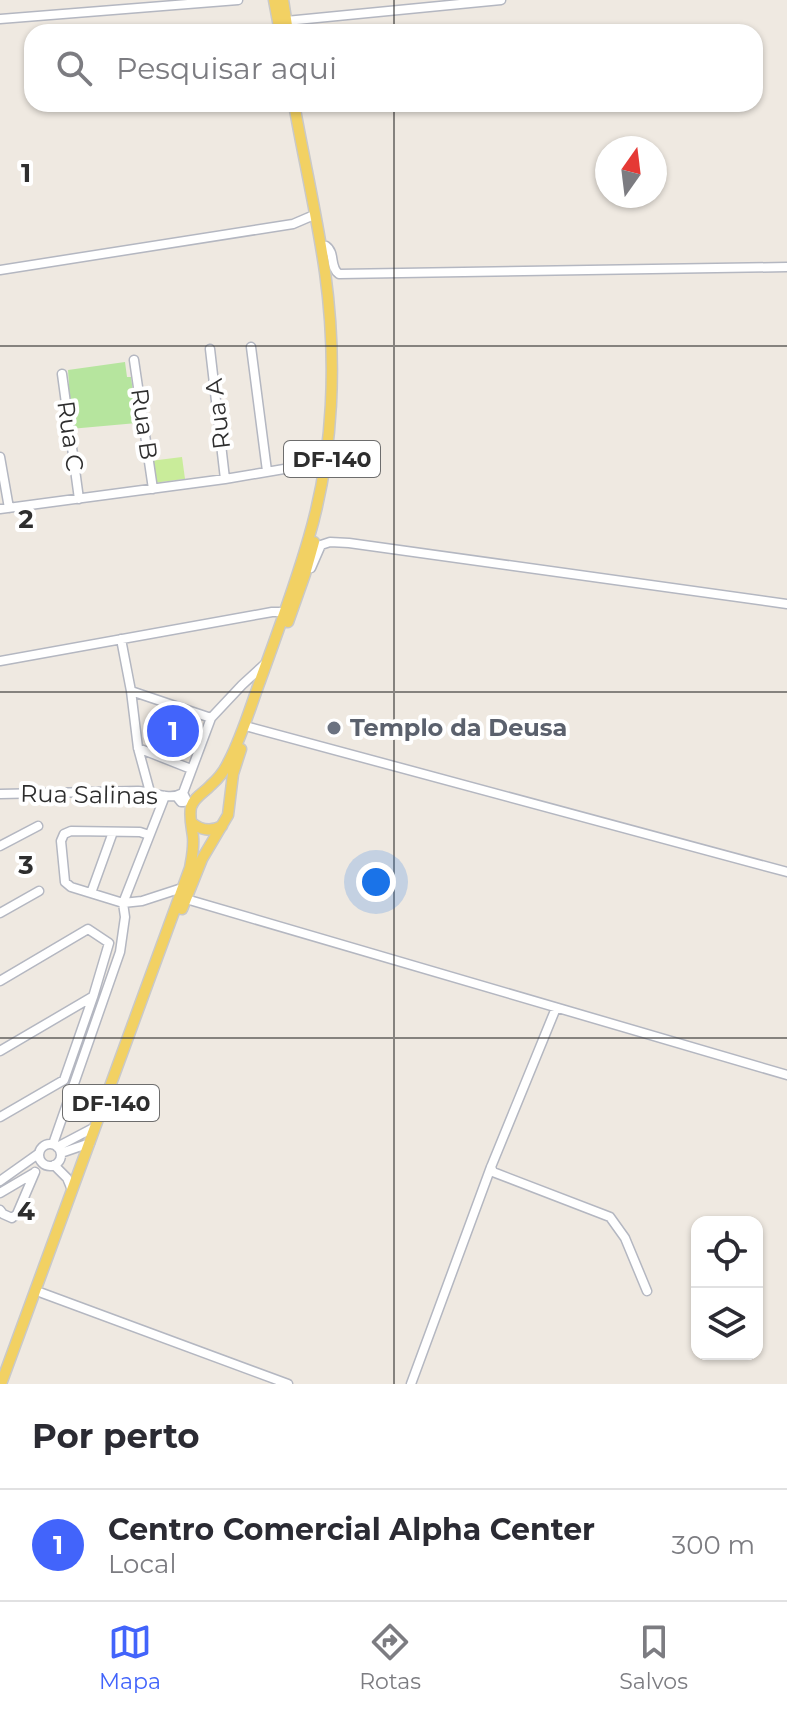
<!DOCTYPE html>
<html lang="pt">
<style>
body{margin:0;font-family:Montserrat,sans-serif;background:#f7f7f7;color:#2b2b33}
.controls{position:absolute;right:24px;bottom:24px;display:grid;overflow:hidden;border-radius:16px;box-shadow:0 2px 6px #0004}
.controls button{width:72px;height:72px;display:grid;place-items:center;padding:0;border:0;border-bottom:2px solid #e1e1e2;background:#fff;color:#2b2b33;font:40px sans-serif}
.compass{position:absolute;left:595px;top:136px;width:72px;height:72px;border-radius:50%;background:#fff;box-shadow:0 2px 6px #0004;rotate:14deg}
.you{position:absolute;left:376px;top:882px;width:28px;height:28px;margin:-20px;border:6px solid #fff;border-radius:50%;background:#1a73e8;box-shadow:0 0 0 12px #1a73e833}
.badge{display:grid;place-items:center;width:52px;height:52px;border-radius:50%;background:#4264fb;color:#fff;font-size:26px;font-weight:700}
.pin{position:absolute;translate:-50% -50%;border:4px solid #fff;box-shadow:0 2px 8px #0006}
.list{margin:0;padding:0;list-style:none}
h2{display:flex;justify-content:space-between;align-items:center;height:104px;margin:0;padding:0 32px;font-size:34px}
h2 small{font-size:26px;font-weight:400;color:#7c7c81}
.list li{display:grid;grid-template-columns:52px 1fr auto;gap:24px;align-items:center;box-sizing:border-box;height:112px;padding:0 32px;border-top:2px solid #e1e1e2}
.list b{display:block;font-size:30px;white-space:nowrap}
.list p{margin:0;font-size:26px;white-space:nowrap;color:#7c7c81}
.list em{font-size:26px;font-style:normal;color:#7c7c81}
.icon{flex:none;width:44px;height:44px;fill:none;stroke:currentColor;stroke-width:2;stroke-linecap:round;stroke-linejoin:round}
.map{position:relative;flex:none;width:787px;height:1384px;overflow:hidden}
.search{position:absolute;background:#fff;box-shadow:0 2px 6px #0004;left:24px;right:24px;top:24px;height:88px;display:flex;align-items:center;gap:20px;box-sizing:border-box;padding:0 28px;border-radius:24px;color:#7c7c81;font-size:30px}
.sheet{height:216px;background:#fff}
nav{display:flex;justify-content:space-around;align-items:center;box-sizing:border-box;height:112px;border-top:2px solid #e1e1e2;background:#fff;font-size:22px;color:#7c7c81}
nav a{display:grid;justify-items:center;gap:4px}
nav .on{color:#4264fb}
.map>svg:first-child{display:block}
.green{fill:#b6e59e}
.pitch{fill:#c9ec9a}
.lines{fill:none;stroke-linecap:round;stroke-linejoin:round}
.minor-casing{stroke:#b4b7c1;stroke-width:11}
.major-casing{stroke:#c9c9c9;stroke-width:13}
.minor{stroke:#fff;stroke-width:8}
.major{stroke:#f2d163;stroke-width:10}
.grid{fill:none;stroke:#2e2e2e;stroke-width:2;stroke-opacity:0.55}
.worship-dot{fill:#6b7280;stroke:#fff;stroke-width:3}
.labels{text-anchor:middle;stroke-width:8;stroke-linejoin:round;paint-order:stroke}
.shield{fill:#fff;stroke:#6d6d6d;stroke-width:2}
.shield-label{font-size:22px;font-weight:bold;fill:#2e2e2e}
.street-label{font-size:24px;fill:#2e2e2e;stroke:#fff}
.worship-label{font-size:24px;font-weight:bold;fill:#5b616d;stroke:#fff;text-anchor:start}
.grid-label{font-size:26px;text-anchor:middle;font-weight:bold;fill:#2e2e2e;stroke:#fff;stroke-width:8;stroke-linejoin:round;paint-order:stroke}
</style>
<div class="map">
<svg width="787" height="1384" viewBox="0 0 787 1384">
<rect width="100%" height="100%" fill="#efe9e1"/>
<path class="green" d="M125,362L127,377H131L137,423L70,429L65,386L69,385L68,370Z"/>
<path class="pitch" d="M182,457L185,479L153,483L150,461Z"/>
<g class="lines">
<g class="minor-casing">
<path id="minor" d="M0,19L238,0
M286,21L501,0
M326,246C336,253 329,267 339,274L787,267
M0,270L293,224L314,215
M251,347L267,471
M210,349L225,479
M134,360L153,489
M62,374L79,499
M0,457L9,508
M0,509L225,479L325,462
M311,568L321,545L330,542L349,543L787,604
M121,639L131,691L138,748L150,792
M0,661L272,612H284
M131,691L211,718
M249,727L787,872
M138,748L191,769
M183,793L211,718L242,685L266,663
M0,794L138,791C153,792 170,801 183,793L186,799L184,802H181L177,797
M149,835L140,832L71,831L64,834L61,841L65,882L71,887L123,903L142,901L182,888
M0,846L38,826
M91,893L113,832
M186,899L787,1075
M0,913L39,891
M0,981L88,929L109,943L93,997L64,1080L0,1117
M0,1051L92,997
M39 1155a11 11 0 1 1 22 0a11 11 0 1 1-22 0Z
M53,1144L120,952L125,917L123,903L165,796
M57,1147L95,1127
M61,1153L90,1143
M54,1165L67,1178L72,1190
M491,1167L493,1172L610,1217L625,1238L647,1291
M0,1181L38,1154
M0,1193L34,1173
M0,1210L3,1214L12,1218L17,1214L35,1172
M42,1293L288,1384
M411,1384L491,1167L556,1008"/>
</g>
<g class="major-casing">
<path id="major" d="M274,0L280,32
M283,0L288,32
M288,622L305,574L314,542
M191,822C200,830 211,832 222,826
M182,909L202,859L228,815L233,774L241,749
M1,1384L190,868C192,857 194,848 193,837C192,828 189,817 191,807C195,796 204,793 211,785C219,778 225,770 229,761C242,736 250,708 260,681C277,634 295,586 309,537C334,452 337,359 325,272C317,216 304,160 294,104"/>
</g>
<use href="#minor" class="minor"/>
<use href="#major" class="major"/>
</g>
<path class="grid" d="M394,0V32M394,104V1384M0,346H787M0,692H787M0,1038H787"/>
<circle class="worship-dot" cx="334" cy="728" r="8"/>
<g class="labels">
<g class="shield">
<rect x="284" y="441" width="96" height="36" rx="6"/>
<rect x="63" y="1085" width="96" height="36" rx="6"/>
</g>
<g class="shield-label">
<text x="332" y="467">DF-140</text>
<text x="111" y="1111">DF-140</text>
</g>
<g class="street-label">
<text transform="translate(218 414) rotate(-97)" y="8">Rua A</text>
<text transform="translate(144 424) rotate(82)" y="8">Rua B</text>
<text transform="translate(70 436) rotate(82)" y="8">Rua C</text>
<text transform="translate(89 795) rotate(1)" y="8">Rua Salinas</text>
</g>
<g class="worship-label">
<text x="350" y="736">Templo da Deusa</text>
</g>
</g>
<g class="grid-label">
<text x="26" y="182">1</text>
<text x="26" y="528">2</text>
<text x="26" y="874">3</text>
<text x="26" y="1220">4</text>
</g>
</svg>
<div class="controls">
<button><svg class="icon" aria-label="locate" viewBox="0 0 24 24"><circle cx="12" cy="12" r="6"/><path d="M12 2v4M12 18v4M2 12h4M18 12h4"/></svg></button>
<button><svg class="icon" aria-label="layers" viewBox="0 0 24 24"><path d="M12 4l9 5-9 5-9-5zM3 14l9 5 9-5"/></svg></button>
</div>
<svg class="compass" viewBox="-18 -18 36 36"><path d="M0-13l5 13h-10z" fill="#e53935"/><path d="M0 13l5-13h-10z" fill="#7c7c81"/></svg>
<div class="you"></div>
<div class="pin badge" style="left:173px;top:731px">1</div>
<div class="search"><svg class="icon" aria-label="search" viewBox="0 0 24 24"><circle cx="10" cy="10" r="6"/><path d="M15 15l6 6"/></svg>Pesquisar aqui</div>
</div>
<section class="sheet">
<h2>Por perto<small></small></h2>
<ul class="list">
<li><span class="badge">1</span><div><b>Centro Comercial Alpha Center</b><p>Local</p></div><em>300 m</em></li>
</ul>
</section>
<nav>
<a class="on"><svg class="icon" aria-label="map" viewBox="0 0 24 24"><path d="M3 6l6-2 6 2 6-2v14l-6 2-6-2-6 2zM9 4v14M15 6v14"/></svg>Mapa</a>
<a><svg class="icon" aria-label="directions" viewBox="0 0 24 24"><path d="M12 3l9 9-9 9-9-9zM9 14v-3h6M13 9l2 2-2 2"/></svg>Rotas</a>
<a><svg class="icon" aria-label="saved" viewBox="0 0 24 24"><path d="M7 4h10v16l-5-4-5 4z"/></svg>Salvos</a>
</nav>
